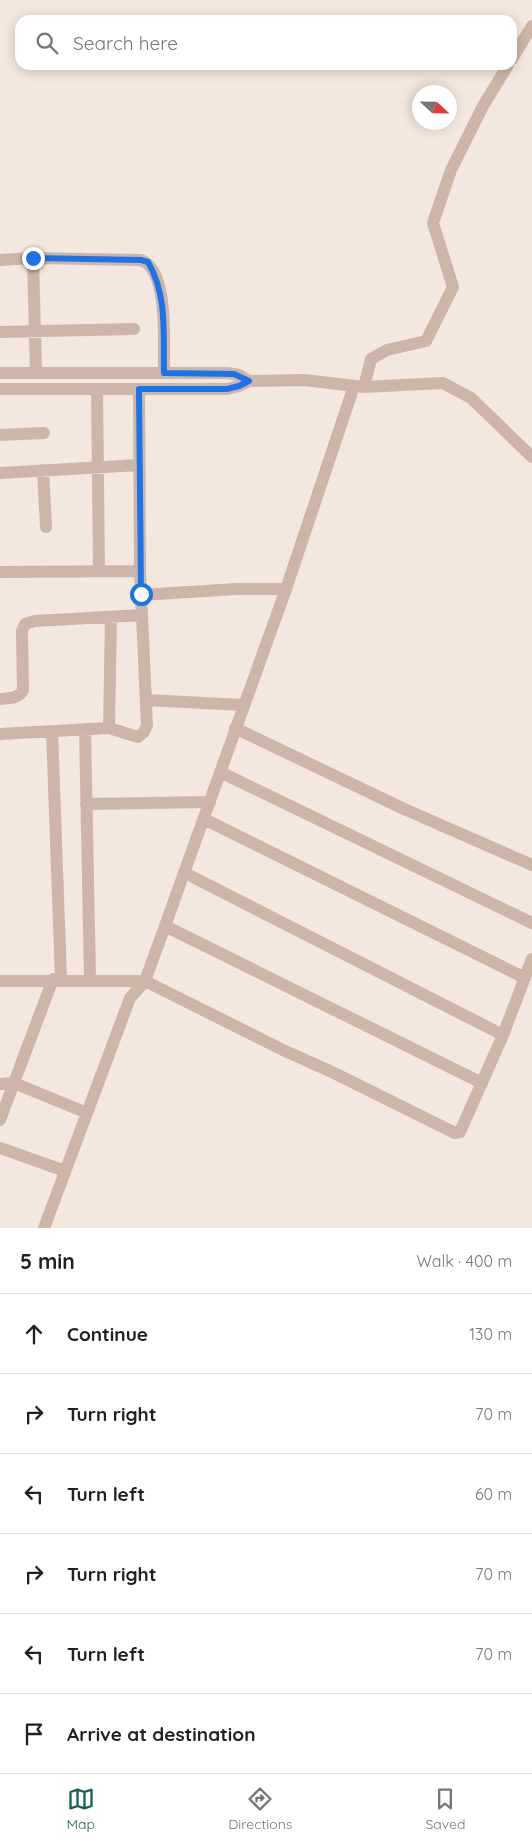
<!DOCTYPE html>
<meta charset="utf-8">
<style>
body{margin:0;font-family:Quicksand,sans-serif;background:#f6f6f6;color:#202124}
.compass{position:absolute;left:412px;top:85px;width:45px;height:45px;border-radius:50%;background:#fff;box-shadow:0 2px 12px #0003;rotate:112deg}
.stop{position:absolute;width:15px;height:15px;margin:-11px;border:4px solid #1a73e8;border-radius:50%;background:#fff}
.stop.end{background:#1a73e8;border-color:#fff;box-shadow:0 1px 5px #0008}
.list{margin:0;padding:0;list-style:none}
h2{display:flex;justify-content:space-between;align-items:center;height:65px;margin:0;padding:0 20px;font-size:21px}
h2 small{font-size:16px;font-weight:400;color:#757577}
.list li{display:grid;grid-template-columns:32px 1fr auto;gap:15px;align-items:center;box-sizing:border-box;height:80px;padding:0 20px;border-top:1px solid #e0e0e0}
.list b{display:block;font-size:19px;white-space:nowrap}
.list em{font-size:16px;font-style:normal;color:#757577}
.icon{flex:none;width:28px;height:28px;fill:none;stroke:currentColor;stroke-width:2;stroke-linecap:round;stroke-linejoin:round}
.map{position:relative;flex:none;width:532px;height:1228px;overflow:hidden}
.search{position:absolute;background:#fff;box-shadow:0 2px 12px #0003;left:15px;right:15px;top:15px;height:55px;display:flex;align-items:center;gap:12px;box-sizing:border-box;padding:0 18px;border-radius:15px;color:#757577;font-size:19px}
.sheet{height:545px;background:#fff}
nav{display:flex;justify-content:space-around;align-items:center;box-sizing:border-box;height:70px;border-top:1px solid #e0e0e0;background:#fff;font-size:14px;color:#757577}
nav a{display:grid;justify-items:center;gap:2px}
nav .on{color:#1c5d5a}
.map>svg:first-child{display:block}
.lines{fill:none;stroke-linecap:round;stroke-linejoin:round}
.minor{stroke:#cdb5a8;stroke-width:12}
.route{stroke:#1a73e8;stroke-width:6}
</style>
<div class="map">
<svg width="532" height="1228" viewBox="0 0 532 1228">
<rect width="100%" height="100%" fill="#f4e7dd"/>
<g class="lines">
<path class="minor" d="M512,59L532,26
M33,258L36,373
M0,260L33,258L141,260C170,270 163,347 164,373
M0,332L134,329
M0,373H228L239,375L249,381
M364,387L371,359L387,350L426,341L453,287L433,223L451,170L483,106L508,65
M0,389H227L239,386L249,381L304,380L364,387L443,383L471,398L532,457
M97,389L99,571
M0,435L44,433
M43,470L46,527
M0,473L139,465
M0,572L140,571
M141,595L236,589H286
M0,699C10,698 18,699 23,690L22,631L25,624L35,621L142,615
M146,700L243,705
M109,728L111,617
M235,728L402,808L532,865
M85,729L90,979
M52,731L61,979
M0,734L109,728L138,737L144,732L147,725L140,571L139,389
M220,772L532,923
M86,804L210,802
M204,819L525,978
M185,873L503,1035
M165,926L482,1083
M0,981H145L283,1050L332,1072L455,1133L460,1132L503,1035L532,959
M0,1084L14,1083L87,1113
M0,1120L53,979
M0,1148L65,1171
M44,1228L130,998L145,981L165,926L286,589L354,386"/>
</g>
<g class="lines">
<path class="route" d="M33,258L141,260L148,262C168,296 163,336 164,373L234,374L249,381L239,386L227,389H139L141,594"/>
</g>
</svg>
<svg class="compass" viewBox="-18 -18 36 36"><path d="M0-13l5 13h-10z" fill="#e53935"/><path d="M0 13l5-13h-10z" fill="#757577"/></svg>
<div class="stop" style="left:141px;top:594px"></div>
<div class="stop end" style="left:33px;top:258px"></div>
<div class="search"><svg class="icon" aria-label="search" viewBox="0 0 24 24"><circle cx="10" cy="10" r="6"/><path d="M15 15l6 6"/></svg>Search here</div>
</div>
<section class="sheet">
<h2>5 min<small>Walk · 400 m</small></h2>
<ul class="list">
<li><svg class="icon" aria-label="ahead" viewBox="0 0 24 24"><path d="M12 20V5M6 11l6-6 6 6"/></svg><div><b>Continue</b></div><em>130 m</em></li>
<li><svg class="icon" aria-label="right" viewBox="0 0 24 24"><path d="M7 20v-9h11M14 6l5 5-5 5"/></svg><div><b>Turn right</b></div><em>70 m</em></li>
<li><svg class="icon" aria-label="left" viewBox="0 0 24 24"><path d="M17 20v-9H6M10 6l-5 5 5 5"/></svg><div><b>Turn left</b></div><em>60 m</em></li>
<li><svg class="icon" aria-label="right" viewBox="0 0 24 24"><path d="M7 20v-9h11M14 6l5 5-5 5"/></svg><div><b>Turn right</b></div><em>70 m</em></li>
<li><svg class="icon" aria-label="left" viewBox="0 0 24 24"><path d="M17 20v-9H6M10 6l-5 5 5 5"/></svg><div><b>Turn left</b></div><em>70 m</em></li>
<li><svg class="icon" aria-label="arrive" viewBox="0 0 24 24"><path d="M6 21V4h12l-3 4 3 4H6"/></svg><div><b>Arrive at destination</b></div></li>
</ul>
</section>
<nav>
<a class="on"><svg class="icon" aria-label="map" viewBox="0 0 24 24"><path d="M3 6l6-2 6 2 6-2v14l-6 2-6-2-6 2zM9 4v14M15 6v14"/></svg>Map</a>
<a><svg class="icon" aria-label="directions" viewBox="0 0 24 24"><path d="M12 3l9 9-9 9-9-9zM9 14v-3h6M13 9l2 2-2 2"/></svg>Directions</a>
<a><svg class="icon" aria-label="saved" viewBox="0 0 24 24"><path d="M7 4h10v16l-5-4-5 4z"/></svg>Saved</a>
</nav>
